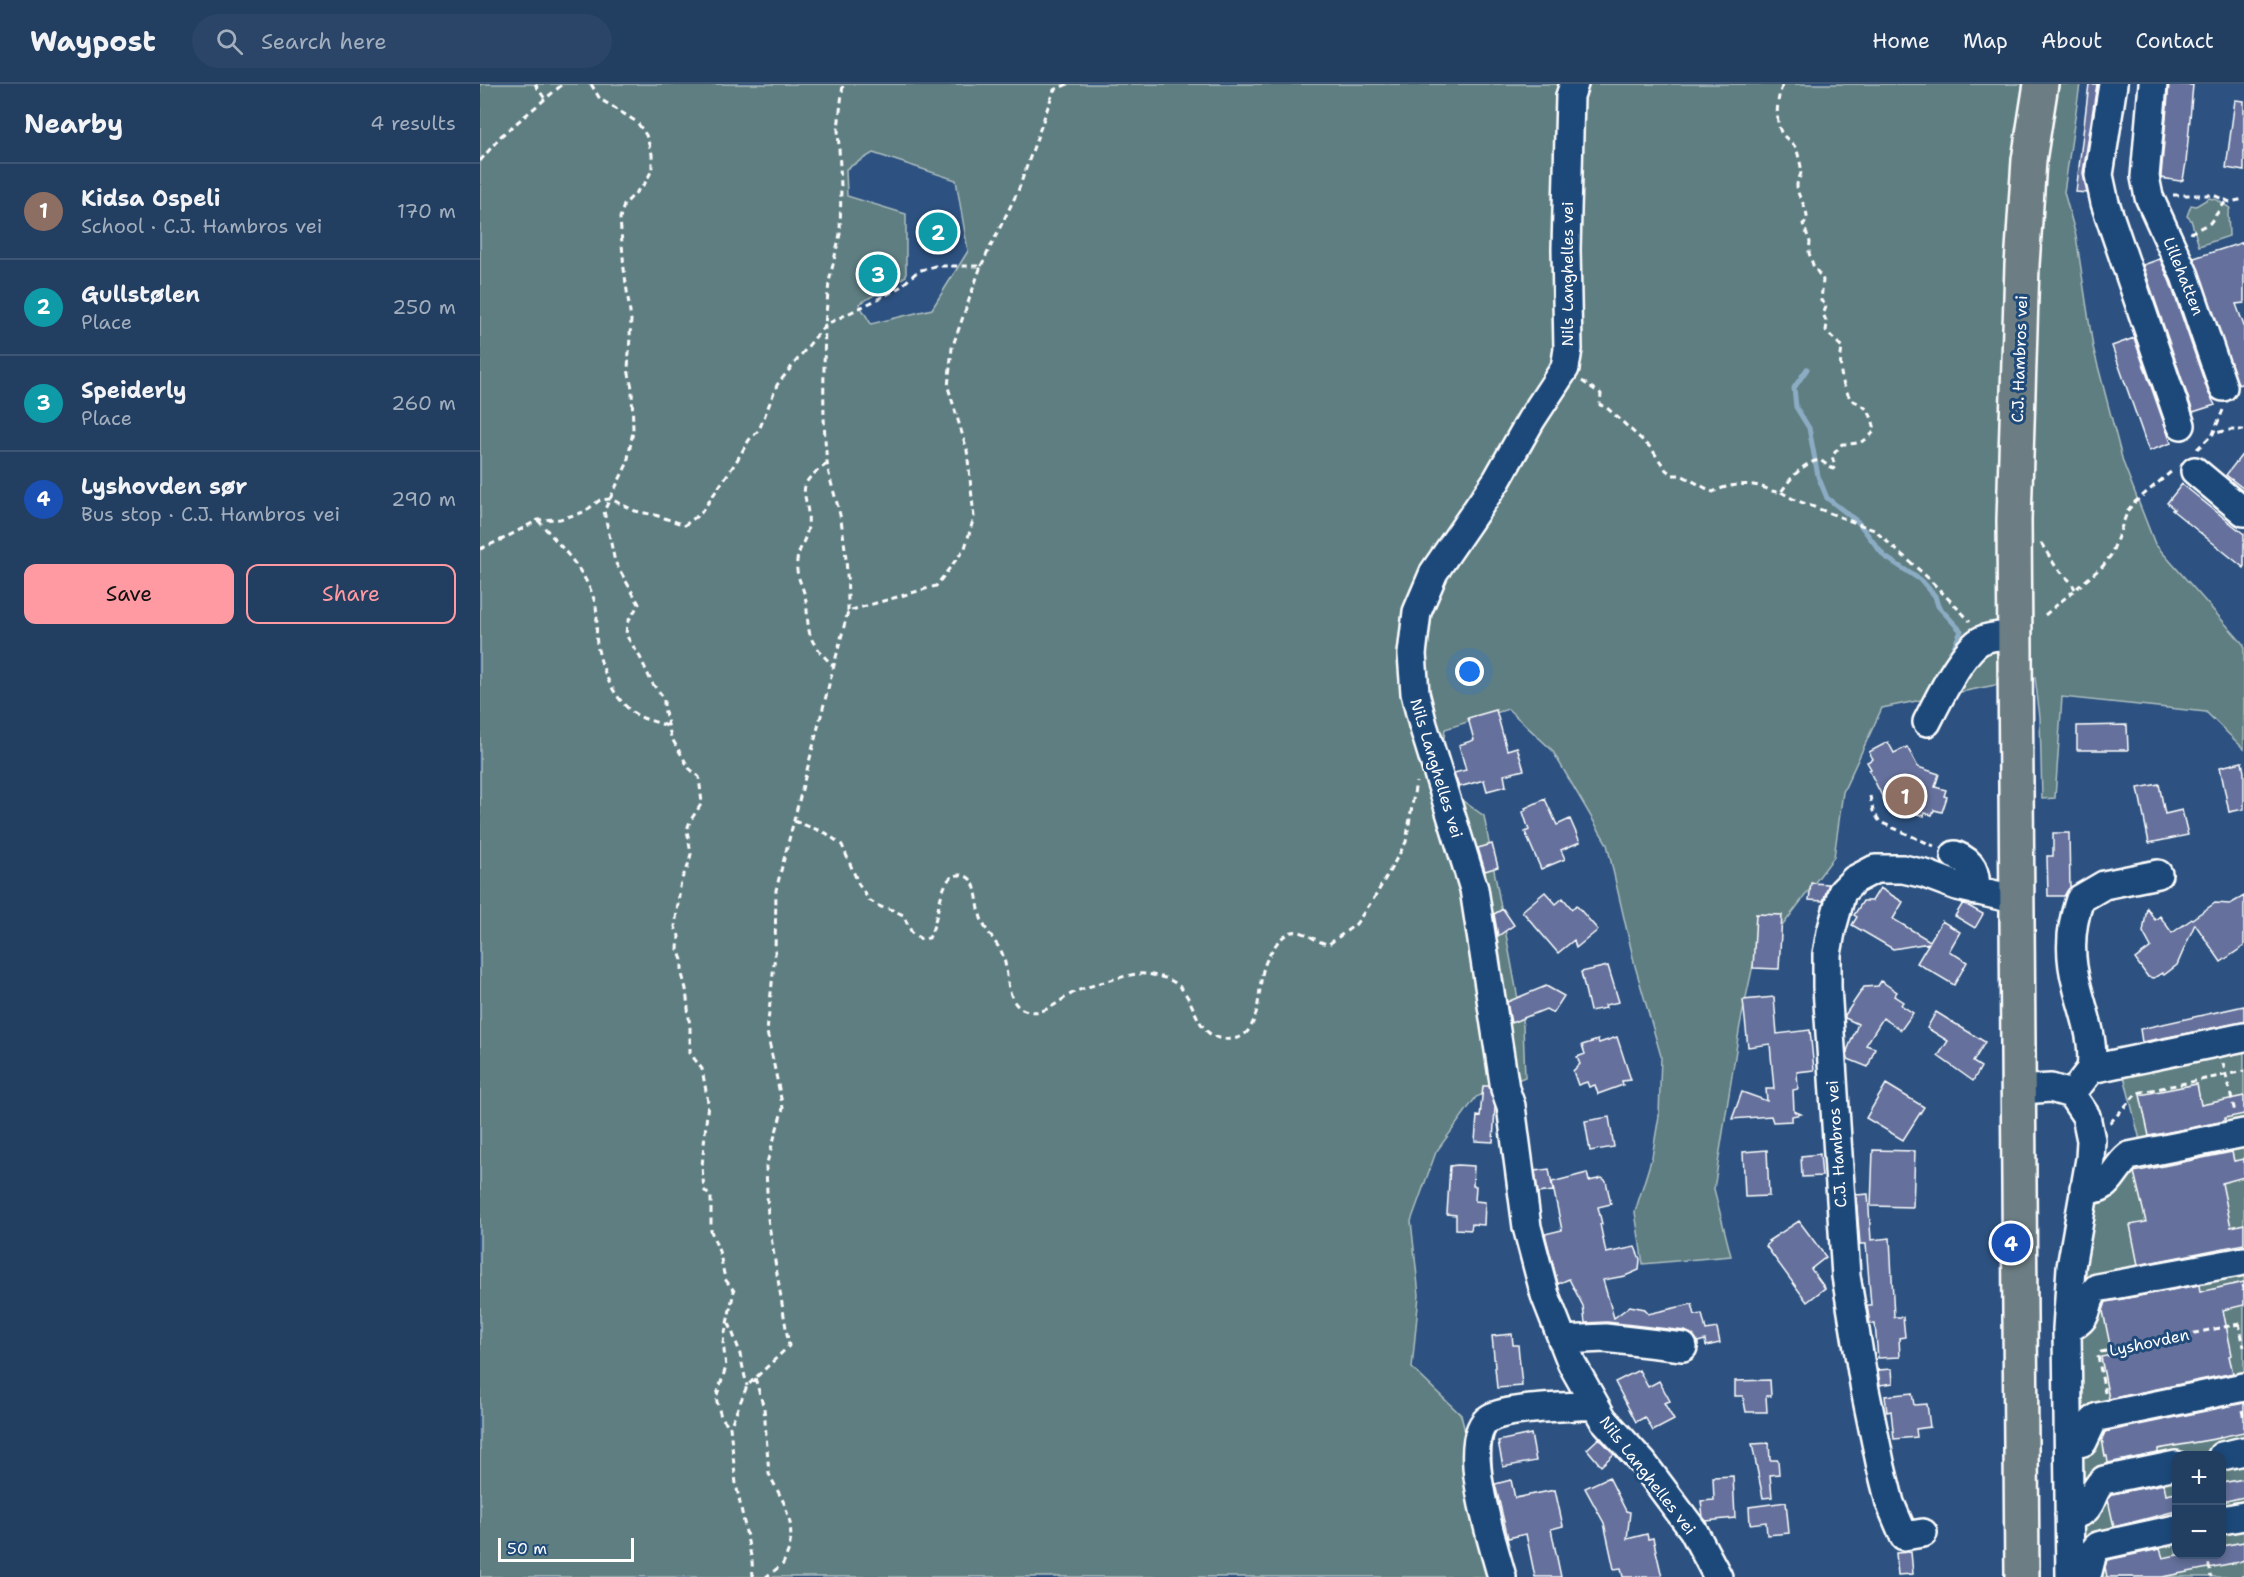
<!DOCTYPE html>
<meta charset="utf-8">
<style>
body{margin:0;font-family:"Shantell Sans",sans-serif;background:#2a4567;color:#f1f3f6}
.controls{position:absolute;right:18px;bottom:18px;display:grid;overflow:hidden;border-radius:12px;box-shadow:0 3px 9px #0003}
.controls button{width:54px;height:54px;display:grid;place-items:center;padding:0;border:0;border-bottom:2px solid #3f5776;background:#223e61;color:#f1f3f6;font:30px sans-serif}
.scale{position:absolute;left:18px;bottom:15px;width:136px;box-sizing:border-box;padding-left:6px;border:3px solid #fff;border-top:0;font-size:16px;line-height:21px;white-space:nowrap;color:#fff;-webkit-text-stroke:4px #1f4a7a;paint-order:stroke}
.you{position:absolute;left:990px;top:588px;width:21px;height:21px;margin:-15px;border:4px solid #fff;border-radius:50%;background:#1a73e8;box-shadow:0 0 0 9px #1a73e833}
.badge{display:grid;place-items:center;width:39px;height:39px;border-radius:50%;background:#ff9aa2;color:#fff;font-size:20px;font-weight:700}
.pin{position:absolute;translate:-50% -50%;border:3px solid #fff;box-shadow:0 2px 6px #0006}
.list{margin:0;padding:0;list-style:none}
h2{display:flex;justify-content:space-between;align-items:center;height:78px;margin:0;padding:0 24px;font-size:26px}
h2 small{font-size:20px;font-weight:400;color:#a2aebd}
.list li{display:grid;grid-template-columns:39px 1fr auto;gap:18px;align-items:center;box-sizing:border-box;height:96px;padding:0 24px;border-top:2px solid #3f5776}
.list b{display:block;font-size:22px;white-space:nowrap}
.list p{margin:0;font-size:20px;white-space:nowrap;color:#a2aebd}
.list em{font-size:20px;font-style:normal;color:#a2aebd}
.actions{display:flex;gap:12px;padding:18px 24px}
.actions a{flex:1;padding:14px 0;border:2px solid #ff9aa2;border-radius:12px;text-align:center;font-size:21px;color:#ff9aa2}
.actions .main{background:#ff9aa2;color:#111}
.icon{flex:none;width:33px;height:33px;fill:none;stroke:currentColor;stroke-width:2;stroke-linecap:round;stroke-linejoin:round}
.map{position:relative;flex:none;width:1764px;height:1493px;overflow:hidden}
header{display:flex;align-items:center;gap:36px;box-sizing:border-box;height:84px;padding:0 30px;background:#223e61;border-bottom:2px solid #3f5776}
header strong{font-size:28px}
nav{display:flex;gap:33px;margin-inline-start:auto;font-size:21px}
.search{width:420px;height:54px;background:#2a4567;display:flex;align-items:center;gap:15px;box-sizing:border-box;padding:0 21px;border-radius:33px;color:#a2aebd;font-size:22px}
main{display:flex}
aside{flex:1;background:#223e61}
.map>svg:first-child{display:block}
.green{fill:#5e7e82;stroke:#aebec0;stroke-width:1.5;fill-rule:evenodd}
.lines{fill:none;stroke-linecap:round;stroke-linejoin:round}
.stream{stroke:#8cacc4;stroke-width:5}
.building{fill:#65719c;stroke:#fff;stroke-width:1.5}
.minor-casing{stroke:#fff;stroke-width:32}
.major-casing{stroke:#fff;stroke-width:38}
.path{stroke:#fff;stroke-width:3;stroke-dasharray:6 4.5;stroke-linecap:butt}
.minor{stroke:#1f4a7a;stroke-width:27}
.major{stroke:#6c7e84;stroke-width:33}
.labels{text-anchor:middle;stroke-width:6;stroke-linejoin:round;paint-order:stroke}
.street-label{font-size:16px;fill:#fff;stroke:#1f4a7a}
</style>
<header>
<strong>Waypost</strong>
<div class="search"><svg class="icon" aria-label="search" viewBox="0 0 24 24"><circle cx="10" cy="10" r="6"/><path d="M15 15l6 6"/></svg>Search here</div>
<nav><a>Home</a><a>Map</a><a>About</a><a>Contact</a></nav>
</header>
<main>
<aside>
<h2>Nearby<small>4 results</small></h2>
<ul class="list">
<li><span class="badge" style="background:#8d6e63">1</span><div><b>Kidsa Ospeli</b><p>School · C.J. Hambros vei</p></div><em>170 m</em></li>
<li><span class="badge" style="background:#0f9aa8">2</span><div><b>Gullstølen</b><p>Place</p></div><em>250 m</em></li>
<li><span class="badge" style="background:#0f9aa8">3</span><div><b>Speiderly</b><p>Place</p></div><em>260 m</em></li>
<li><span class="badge" style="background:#1a4fb4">4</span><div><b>Lyshovden sør</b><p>Bus stop · C.J. Hambros vei</p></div><em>290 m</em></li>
</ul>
<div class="actions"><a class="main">Save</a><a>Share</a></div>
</aside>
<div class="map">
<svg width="1764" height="1493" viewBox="0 0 1764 1493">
<rect width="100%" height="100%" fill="#2d5281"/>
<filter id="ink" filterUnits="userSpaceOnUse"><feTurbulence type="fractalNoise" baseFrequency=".0167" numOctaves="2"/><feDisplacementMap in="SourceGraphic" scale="12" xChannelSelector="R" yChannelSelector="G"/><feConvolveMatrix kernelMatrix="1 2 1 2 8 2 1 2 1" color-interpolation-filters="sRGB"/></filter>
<g filter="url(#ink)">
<path class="green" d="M0,0H1600L1584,108L1596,152L1613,263L1643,378L1675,460L1764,561V665L1726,628L1582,613L1575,714L1562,715L1560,633L1555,593L1402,624L1363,708L1354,773L1273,881L1260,941L1234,1105L1251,1172L1163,1180L1155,1128L1172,1073L1179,1032L1181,972L1155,882L1127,760L1072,666L1028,625L965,645L959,700L1004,732L1043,942L1045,993L996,1013L956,1068L931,1137L939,1211L932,1284L981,1331L1020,1493H0ZM393,69L476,96L488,167L452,225L391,240L379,220L426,192V130L367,112L366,85Z
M1729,114L1737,116L1750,124L1748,130L1749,150V152L1719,162L1711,136L1707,132L1711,121L1716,122Z
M1764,966V1493H1601L1597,1304L1606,1125L1662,1064L1644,992ZM1696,1372H1742V1470H1696Z"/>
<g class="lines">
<path class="stream" d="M1327,285L1314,304L1316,323L1329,344L1338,392L1347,414L1378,438L1404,472L1442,497L1455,512L1458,522L1481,547L1470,572"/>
</g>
<path class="building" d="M1609,0H1617L1603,89L1607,109L1596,108Z
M1689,0L1713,1L1706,79L1703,96L1700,97L1681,94V92Z
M1755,16L1764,17V87L1746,84Z
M1764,158V219L1756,220L1764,242V299L1758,301L1714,174Z
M1680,175L1690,198L1728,308L1735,321L1713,328L1663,181Z
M1654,254L1691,359L1669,367L1632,262Z
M1764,368V405L1746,391Z
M1702,400L1764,450V484L1692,426L1694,425L1687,419Z
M1016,626L1027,666L1037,663L1044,686L1024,691L1026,702L1007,707L1004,696L979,703L974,689L986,686L979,661L994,656L988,634Z
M1647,641L1648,666H1597V642Z
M1408,658L1414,669L1427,663L1438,683L1459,690L1455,703L1466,706L1464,712L1467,713L1462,728L1454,726L1452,731L1445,729L1444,732L1406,720L1389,686L1391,685L1387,678L1393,675L1389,668Z
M1762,678L1764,688V725L1749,728L1740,683Z
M1679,700L1685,730L1702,726L1708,751L1669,759L1658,704Z
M1065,715L1077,741L1090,735L1100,758L1081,766L1085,775L1061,785L1045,748L1049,746L1043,728L1046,726L1045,724Z
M1573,749H1589L1590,804L1584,812H1568L1567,772H1573Z
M1012,760L1018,783L1005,787L998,764Z
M1331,799L1349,800L1343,817L1329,816Z
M1400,804L1423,818L1413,835L1450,857L1462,837L1480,848L1469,867L1487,878L1474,901L1437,879L1449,859L1413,865L1372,841L1377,833L1374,831L1383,817H1392Z
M1065,808L1076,820L1083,814L1092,825L1096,821L1118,846L1096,864L1094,856L1078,869L1042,827Z
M1764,812V862L1741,878L1715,840L1697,881L1684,891L1682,889L1674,894L1668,893L1655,875L1671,863L1663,848L1667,824L1675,836L1680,832L1692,849L1735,819L1750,820Z
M1483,819L1503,830L1495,844L1475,832Z
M1023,825L1034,841L1018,852L1014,830Z
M1276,830L1302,831L1299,885L1273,884Z
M1128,882L1139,918L1125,921L1126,924L1110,927L1101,888Z
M1401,897L1417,908L1414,912L1423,918L1421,921L1433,929L1421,946L1403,934L1386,961L1395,964L1388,983L1368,975L1367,967L1378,940L1365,934V931L1384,903L1398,902Z
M1066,902L1084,912L1073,929L1066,925L1031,939L1027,918Z
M1294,913L1297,950L1330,946L1334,986L1317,988L1318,1005L1313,1006L1314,1027L1321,1030L1312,1032V1037L1293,1038L1291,1032L1252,1035L1262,1008L1287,1017L1286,1005H1294L1290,960L1268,963L1263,916Z
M1764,922V938L1662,958L1660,945Z
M1456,928L1505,958L1493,978L1501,983L1493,997L1458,972L1468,957L1447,944Z
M1137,953L1151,996L1142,997L1143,1001L1118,1010L1115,1001L1109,1003L1107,998L1098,1001L1093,987L1100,980L1097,973L1105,970L1102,961L1118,956L1119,959Z
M1406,1000L1444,1023L1423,1056L1386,1034Z
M1717,1000L1721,1021L1764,1012V1030L1745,1034V1037L1669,1052L1660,1011Z
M1003,1002H1009L1015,1023L1013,1058L995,1057L997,1032L1000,1033Z
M1129,1033L1134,1063L1110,1067L1105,1037Z
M1287,1066L1289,1112L1265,1113L1263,1068Z
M1393,1066L1435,1067L1433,1123L1391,1122Z
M1752,1068L1754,1077L1764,1075V1093L1742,1099L1751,1143L1764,1140V1160L1658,1181L1650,1141L1666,1138L1654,1088Z
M1340,1070L1342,1092L1322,1093L1321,1072Z
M977,1081L994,1082L993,1102H996L995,1117L1005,1118L1004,1141L992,1140L991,1146L976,1145V1131L967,1130L970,1082Z
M1069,1085L1073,1107L1058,1109L1055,1087Z
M1107,1089L1109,1097L1122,1094L1126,1097L1131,1120L1118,1123L1122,1140H1120L1126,1169L1155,1163L1160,1175L1159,1186L1145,1192L1123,1196L1134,1234L1150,1222L1165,1225L1168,1230L1212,1220L1215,1231L1222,1230L1226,1246L1237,1244L1240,1259L1226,1262L1225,1256L1218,1258L1213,1251L1205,1247L1127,1238L1105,1239L1103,1222L1089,1195L1078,1200L1065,1150L1082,1146L1072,1098Z
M1388,1110L1391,1156L1410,1154L1414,1233H1423L1425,1253L1419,1254L1420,1273L1398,1274L1395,1240H1390L1387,1221H1391L1386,1160H1380L1376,1111Z
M1319,1137L1346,1173L1331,1185L1345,1204L1327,1218L1286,1162L1290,1158L1288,1157Z
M1764,1198V1221L1743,1226L1752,1271L1749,1272L1753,1289L1629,1315L1621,1273L1632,1271L1623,1227L1626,1218L1719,1201L1720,1208Z
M1032,1250L1033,1261H1038L1042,1302L1017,1304L1012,1252Z
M1412,1285L1413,1299L1400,1301L1398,1286Z
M1159,1286L1168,1303L1179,1297L1190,1317L1184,1319L1194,1336L1173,1347L1165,1333L1156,1338L1135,1298Z
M1290,1296L1291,1312H1286L1287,1328H1266L1263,1312H1255V1297Z
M1432,1309L1434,1321L1447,1320L1450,1343L1436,1345L1437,1353L1414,1355L1411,1327L1407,1328L1405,1312Z
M1764,1319V1348L1740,1353V1354L1678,1365V1369L1628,1379L1627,1372H1625L1622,1355L1625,1348Z
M1051,1350L1056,1377L1023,1383L1018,1357Z
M1119,1354L1134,1370L1121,1382L1107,1365Z
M1289,1359L1290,1376H1298L1299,1390L1290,1391L1292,1413L1283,1414L1272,1360Z
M1253,1392L1255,1434L1226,1437L1223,1433L1221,1417L1234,1416L1233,1393Z
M1129,1393L1146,1427L1150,1428L1147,1455L1167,1450L1168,1455L1173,1454L1182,1493H1143L1141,1484L1134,1485L1124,1439L1105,1404Z
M1764,1395V1413L1742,1418V1399Z
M1031,1396L1035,1414L1075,1406L1083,1442L1071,1445L1081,1493H1055L1046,1450L1028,1454L1015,1400Z
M1684,1400L1686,1411L1696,1409V1427L1634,1443L1628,1416L1632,1410Z
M1306,1418L1309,1449L1287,1451L1286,1438L1270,1440L1269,1423Z
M1764,1458V1476L1759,1478L1682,1493H1627L1625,1483L1627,1476L1680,1465L1683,1474L1702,1470H1742V1462Z
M1431,1468L1433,1490L1418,1491L1416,1469Z"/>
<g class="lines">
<g class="minor-casing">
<path id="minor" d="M1094,0L1090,12L1086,165L1088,265L1085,284L1051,336L1017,396L954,488L937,528L932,570L935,609L943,641L994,805L1025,1005L1031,1022L1047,1143L1065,1211L1092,1280L1123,1335L1163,1379L1213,1446L1238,1493
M1633,0L1619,91L1625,119L1701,341
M1673,0L1665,93L1669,113L1705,192L1743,303
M1715,387L1764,428
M1447,638C1457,618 1483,565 1502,556C1513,551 1524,552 1535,551
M1475,771C1493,778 1496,788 1496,807
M1611,985C1615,955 1604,931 1597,902C1589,873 1590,843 1600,815L1624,801L1678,790
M1601,998L1611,985L1764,953
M1539,1006L1571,1004L1591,1010L1606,1032L1611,1056L1610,1075L1591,1183L1587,1245L1590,1493
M1604,1104C1630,1110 1631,1086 1649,1072L1764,1049
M1587,1245C1615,1233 1601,1220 1617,1204L1764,1177
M1082,1256L1125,1254L1203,1263
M1590,1361L1603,1358L1613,1337L1618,1333L1764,1303
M1742,1372L1764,1367
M1589,1431C1617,1429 1607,1409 1624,1396L1696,1381
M1742,1436L1764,1432
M1443,1449L1424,1452L1410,1419L1401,1383L1385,1306L1366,1192L1347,903V870L1351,848L1362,808L1374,796L1395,785H1423L1445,790L1477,802L1538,816
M1590,1490L1608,1488L1613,1468L1618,1462L1696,1445
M1022,1493C1014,1463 977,1353 1010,1334C1029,1323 1091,1323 1115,1321"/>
</g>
<g class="major-casing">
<path id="major" d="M1542,1493L1534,436L1542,181L1549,76L1561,0"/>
</g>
<path class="path" d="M55,0L65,15
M111,0L120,15L157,38L166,51L172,70V86L165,99L144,121L140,134L144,185L151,236L148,285L152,304L153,347L147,380L124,427L135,478L159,520L147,539L146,551L160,573L172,599L184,614V624L191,653L209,684L219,693L222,719L210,737L207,746L211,770L207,785L201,796L195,843L199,852L198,865L202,876V890L206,905L210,944V969L222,985L228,1018L222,1082L224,1106L231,1113V1147L240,1170L245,1195L254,1207L243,1258L246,1283L236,1314L241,1333L250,1343
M0,77L21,52L83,0
M1693,111H1733L1750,118L1764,115
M1711,150L1712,148L1730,139L1746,117
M501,182L538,107L574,6L588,0
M1102,297L1121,310L1120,321L1126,323L1171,364L1186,386L1193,391H1201L1233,408C1246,401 1267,398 1282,403C1291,406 1290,408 1301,408C1311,394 1322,379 1340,376L1353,385L1355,383L1352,372L1362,360C1377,360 1386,359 1395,346C1391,329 1388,322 1371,316C1360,296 1359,286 1362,263L1346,247L1347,239L1343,230L1347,221L1341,217L1343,196L1333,181L1329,169L1330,158L1323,140L1327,137C1328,121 1317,115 1317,101C1317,97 1321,92 1321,88C1322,83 1319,75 1318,70C1314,56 1306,57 1301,48C1295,36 1297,14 1302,3L1300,0
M1743,326L1733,350L1747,346H1764
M1717,365L1733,350
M347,380C309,405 331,408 328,442C327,455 318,465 317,477C315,490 322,500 325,512C329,528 325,547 335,561C340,569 347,575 353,582
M1301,408L1313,415L1394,446L1446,492L1490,537
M58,436C78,460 107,487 115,519C119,532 115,547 117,560C121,585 134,617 157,631C165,636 178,638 187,642
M1561,459L1576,483L1591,498L1595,505
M0,465L23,455L58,436L80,435L104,428L120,416L131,415L155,427L175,431L205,441L221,429L256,378L269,356L279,346L297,301L345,241L349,198L360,150L361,102L358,45L363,0
M1565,531L1623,482L1631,471L1648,426L1655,418L1692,387
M1390,712L1393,727L1400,738L1454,762
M314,737L346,749L362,761L379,801L389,816L401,823L413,826L423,831L432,849L441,855L449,854C458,836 458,813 467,798C473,788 488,789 493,799C497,806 498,825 501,834C505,847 516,857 522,869C528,884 526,900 532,913C535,921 540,925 548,927C566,932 581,914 597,907C610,902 644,891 658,890C667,889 676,892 685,894C713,903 711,934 729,949C739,957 758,958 767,948C781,932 778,902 784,883C787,874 792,866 797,859C800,855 807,849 812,848C825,845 835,859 849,860L876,840L896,811L926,758L936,698
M1743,979L1755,1028
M1630,1039L1657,1009L1764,987
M1762,1201L1764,1209
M249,1239L259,1266L267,1302
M1759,1239L1764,1263
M275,1294L284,1324L289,1390L304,1419L310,1438L311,1454L309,1465L303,1480L286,1493
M1625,1309L1618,1272L1621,1268L1764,1239
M1762,1326L1764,1336
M1727,1470L1731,1493
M273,1493L272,1477L256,1400L250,1343L267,1302L309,1262L288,1135L286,1082L303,1024L287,948L295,870L296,806L368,527L456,502L485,464L494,433L487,366L468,303L472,264L501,182H455L438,187L420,203L404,212L345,241C344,286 342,333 347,378C349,396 356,413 360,431C366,463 368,494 368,527
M1761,1493H1764"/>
<use href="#minor" class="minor"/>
<use href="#major" class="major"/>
</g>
</g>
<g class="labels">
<g class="street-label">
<text transform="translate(1087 190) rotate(-90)" y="6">Nils Langhelles vei</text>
<text transform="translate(1704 192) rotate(68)" y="6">Lillehatten</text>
<text transform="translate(1539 275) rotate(-88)" y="6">C.J. Hambros vei</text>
<text transform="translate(957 684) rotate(73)" y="6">Nils Langhelles vei</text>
<text transform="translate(1356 1060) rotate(-94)" y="6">C.J. Hambros vei</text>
<text transform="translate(1669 1258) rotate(-12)" y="6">Lyshovden</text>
<text transform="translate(1168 1391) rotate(52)" y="6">Nils Langhelles vei</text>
</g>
</g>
</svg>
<div class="controls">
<button>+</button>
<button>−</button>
</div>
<div class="scale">50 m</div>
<div class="you"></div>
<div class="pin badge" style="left:1425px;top:712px;background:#8d6e63">1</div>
<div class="pin badge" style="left:458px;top:148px;background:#0f9aa8">2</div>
<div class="pin badge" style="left:398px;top:190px;background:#0f9aa8">3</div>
<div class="pin badge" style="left:1531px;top:1159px;background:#1a4fb4">4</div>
</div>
</main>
